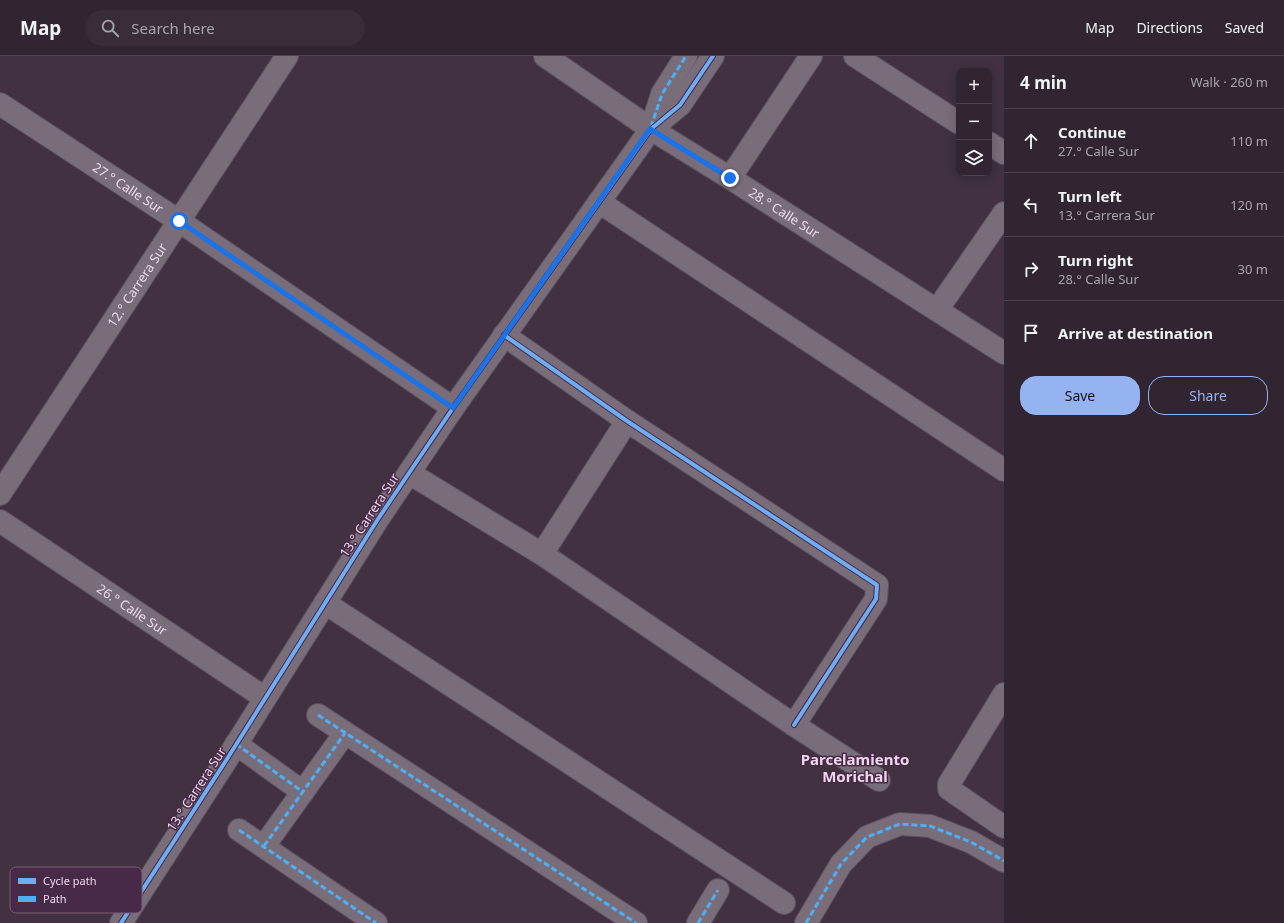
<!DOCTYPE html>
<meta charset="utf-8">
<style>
body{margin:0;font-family:"Noto Sans",sans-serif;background:#392d39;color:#f1f3f6}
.controls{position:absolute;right:12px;top:12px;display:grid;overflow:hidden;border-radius:8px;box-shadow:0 2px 10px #0003}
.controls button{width:36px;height:36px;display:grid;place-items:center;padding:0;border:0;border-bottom:1px solid #4c424d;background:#312531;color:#f1f3f6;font:20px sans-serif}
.stop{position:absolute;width:12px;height:12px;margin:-9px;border:3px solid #1a73e8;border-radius:50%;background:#fff}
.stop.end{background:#1a73e8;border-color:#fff;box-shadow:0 1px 4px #0008}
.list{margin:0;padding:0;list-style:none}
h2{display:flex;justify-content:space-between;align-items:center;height:52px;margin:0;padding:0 16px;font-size:17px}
h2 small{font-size:13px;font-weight:400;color:#a8a5ab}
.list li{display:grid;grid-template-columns:26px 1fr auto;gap:12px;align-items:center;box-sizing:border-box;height:64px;padding:0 16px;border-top:1px solid #4c424d}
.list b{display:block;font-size:15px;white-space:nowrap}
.list p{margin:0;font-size:13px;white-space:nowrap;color:#a8a5ab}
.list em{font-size:13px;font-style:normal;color:#a8a5ab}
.actions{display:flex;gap:8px;padding:12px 16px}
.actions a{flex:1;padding:9px 0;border:1px solid #95b2f1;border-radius:16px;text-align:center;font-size:14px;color:#95b2f1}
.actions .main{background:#95b2f1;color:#111}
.icon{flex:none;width:22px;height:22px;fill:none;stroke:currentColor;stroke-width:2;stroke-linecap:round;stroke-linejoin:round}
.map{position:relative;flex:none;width:1004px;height:867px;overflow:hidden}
header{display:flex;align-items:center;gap:24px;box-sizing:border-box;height:56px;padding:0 20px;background:#312531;border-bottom:1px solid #4c424d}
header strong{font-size:19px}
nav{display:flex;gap:22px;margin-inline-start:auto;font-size:14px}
.search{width:280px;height:36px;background:#392d39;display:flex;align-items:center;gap:10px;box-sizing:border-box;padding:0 14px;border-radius:22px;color:#a8a5ab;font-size:15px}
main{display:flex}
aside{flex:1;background:#312531}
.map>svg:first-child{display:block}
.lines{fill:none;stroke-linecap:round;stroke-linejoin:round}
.street-casing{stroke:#5e505e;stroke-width:24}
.street{stroke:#7a6d7a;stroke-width:22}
.quiet{stroke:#4cb0f7;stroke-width:3;stroke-dasharray:6 3;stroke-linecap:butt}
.cycleway-casing{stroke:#482a48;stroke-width:6}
.cycleway{stroke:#6dadf4;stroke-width:4}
.route{stroke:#1a73e8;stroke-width:5}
.labels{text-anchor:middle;stroke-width:3;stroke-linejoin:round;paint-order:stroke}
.street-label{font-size:13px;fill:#ebd8eb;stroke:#482a48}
.quarter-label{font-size:15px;font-weight:bold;fill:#ebd8eb;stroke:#482a48}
.key{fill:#482a48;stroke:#795e79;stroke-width:1}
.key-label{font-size:11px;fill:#ebd8eb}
</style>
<header>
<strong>Map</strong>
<div class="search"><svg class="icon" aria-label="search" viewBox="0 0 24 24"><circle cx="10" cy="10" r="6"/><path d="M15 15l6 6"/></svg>Search here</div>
<nav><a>Map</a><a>Directions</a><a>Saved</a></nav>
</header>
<main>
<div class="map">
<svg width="1004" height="867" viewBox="0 0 1004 867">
<rect width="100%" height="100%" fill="#413141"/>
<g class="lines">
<g class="street-casing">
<g id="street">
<path id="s1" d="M545,0L651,73L730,122L1004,297"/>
<path d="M855,0L959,67"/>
<path id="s2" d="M0,48L179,165L453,352"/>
<path d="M651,73L662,38L686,0"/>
<path d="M989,87L1004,97"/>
<path d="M730,122L811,0"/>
<path d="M599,146L1004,414"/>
<path d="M937,254L1004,157"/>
<path d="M504,279L627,365L877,529L876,543L794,669"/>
<path d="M409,417L542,498L794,669L879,724"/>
<path id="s3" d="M0,438L287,0"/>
<path id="s4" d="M0,465L265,642"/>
<path d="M542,498L627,365"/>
<path d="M325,547L784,847"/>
<path d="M1004,638L949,728V733L1004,771"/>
<path d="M318,659L636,867"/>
<path d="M236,688L303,736"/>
<path d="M239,774L376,867"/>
<path d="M264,790L345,677"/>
<path d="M121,867L227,703L378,463L409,417L453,352L651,73L680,49L713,0"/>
<path d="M698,867L718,834"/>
<path d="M806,867L841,808L867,781L900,768L930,770L971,786L1004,805"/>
</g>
</g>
<use href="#street" class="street"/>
<path class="quiet" d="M651,71L662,38L686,0
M318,659L636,867
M236,688L303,736
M239,774L376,867
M264,790L345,677
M698,867L718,834
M806,867L841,808L867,781L900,768L930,770L971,786L1004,805"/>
<g class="cycleway-casing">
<path id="cycleway" d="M504,279L627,365L877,529L876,543L794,669
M121,867L227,703L378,463L409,417L453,352L651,73L680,49L713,0"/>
</g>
<use href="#cycleway" class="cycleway"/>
</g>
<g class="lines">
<path class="route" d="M179,165L453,352L650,73L730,122"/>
</g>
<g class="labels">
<g class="street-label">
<text dy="5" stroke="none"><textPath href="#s2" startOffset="153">27.° Calle Sur</textPath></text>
<text dy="5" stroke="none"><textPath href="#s1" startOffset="286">28.° Calle Sur</textPath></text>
<text dy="5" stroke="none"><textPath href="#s3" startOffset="250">12.° Carrera Sur</textPath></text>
<text transform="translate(369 459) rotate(-57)" y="5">13.° Carrera Sur</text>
<text dy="5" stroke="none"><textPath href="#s4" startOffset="159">26.° Calle Sur</textPath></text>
<text transform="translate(196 733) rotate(-57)" y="5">13.° Carrera Sur</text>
</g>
<g class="quarter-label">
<text x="855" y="709">Parcelamiento<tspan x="855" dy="17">Morichal</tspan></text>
</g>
</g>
<rect x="10" y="811" width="132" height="46" rx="6" class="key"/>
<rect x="18" y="822" width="18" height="6" fill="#6dadf4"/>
<rect x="18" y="840" width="18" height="6" fill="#4cb0f7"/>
<g class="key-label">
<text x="43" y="829">Cycle path</text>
<text x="43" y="847">Path</text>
</g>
</svg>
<div class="controls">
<button>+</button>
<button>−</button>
<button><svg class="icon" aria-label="layers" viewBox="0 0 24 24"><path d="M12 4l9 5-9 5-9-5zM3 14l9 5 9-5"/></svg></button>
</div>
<div class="stop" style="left:179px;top:165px"></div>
<div class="stop end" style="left:730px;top:122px"></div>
</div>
<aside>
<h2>4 min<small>Walk · 260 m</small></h2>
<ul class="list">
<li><svg class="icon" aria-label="ahead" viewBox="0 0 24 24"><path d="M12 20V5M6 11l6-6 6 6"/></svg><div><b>Continue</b><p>27.° Calle Sur</p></div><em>110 m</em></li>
<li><svg class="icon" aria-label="left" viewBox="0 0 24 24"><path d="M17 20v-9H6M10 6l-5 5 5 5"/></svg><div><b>Turn left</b><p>13.° Carrera Sur</p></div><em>120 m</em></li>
<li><svg class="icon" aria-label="right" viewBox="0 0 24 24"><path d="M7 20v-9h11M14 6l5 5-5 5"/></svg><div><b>Turn right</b><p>28.° Calle Sur</p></div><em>30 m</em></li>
<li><svg class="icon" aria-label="arrive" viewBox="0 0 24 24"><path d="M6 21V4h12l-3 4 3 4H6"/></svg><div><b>Arrive at destination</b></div></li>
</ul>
<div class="actions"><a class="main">Save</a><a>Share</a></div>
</aside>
</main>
